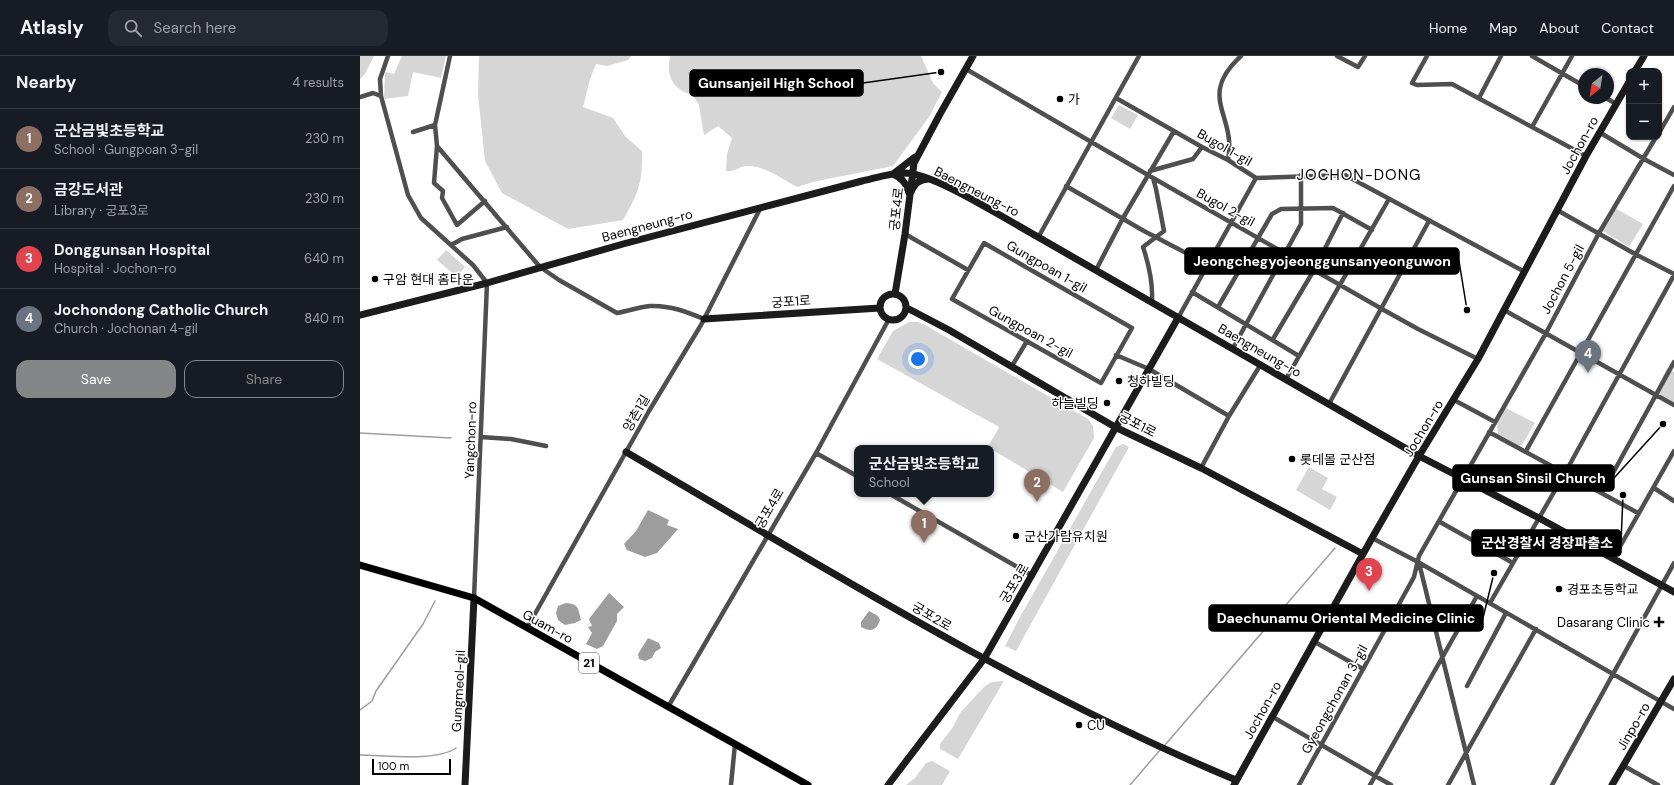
<!DOCTYPE html>
<meta charset="utf-8">
<style>
body{margin:0;font-family:"DM Sans","Noto Sans KR",sans-serif;background:#242831;color:#f1f3f6}
.controls{position:absolute;right:12px;top:12px;display:grid;overflow:hidden;border-radius:8px;box-shadow:0 1px 3px #0004}
.controls button{width:36px;height:36px;display:grid;place-items:center;padding:0;border:0;border-bottom:1px solid #363941;background:#171b24;color:#f1f3f6;font:20px sans-serif}
.compass{position:absolute;left:1218px;top:12px;width:36px;height:36px;border-radius:50%;background:#171b24;box-shadow:0 1px 3px #0004;rotate:210deg}
.scale{position:absolute;left:12px;bottom:10px;width:79px;box-sizing:border-box;padding-left:4px;border:2px solid #000;border-top:0;font-size:11px;line-height:14px;white-space:nowrap;color:#000;-webkit-text-stroke:3px #fff;paint-order:stroke}
.you{position:absolute;left:558px;top:303px;width:14px;height:14px;margin:-10px;border:3px solid #fff;border-radius:50%;background:#1a73e8;box-shadow:0 0 0 6px #1a73e833}
.badge{display:grid;place-items:center;width:26px;height:26px;border-radius:50%;background:#858687;color:#fff;font-size:13px;font-weight:700}
.pin{position:absolute;translate:-50% -33px;filter:drop-shadow(0 1px 2px #0008)}
.pin::after{content:'';position:absolute;top:21px;width:14px;height:12px;background:inherit;clip-path:polygon(0 0,100% 0,50% 100%)}
.popup{position:absolute;left:494px;top:389px;width:140px;height:52px;box-sizing:border-box;display:grid;place-content:center;border-radius:8px;background:#171b24;filter:drop-shadow(0 1px 3px #0005);font-size:13px;white-space:nowrap;color:#9ea1a6}
.popup b{font-size:15px;color:#f1f3f6}
.popup::after{content:'';position:absolute;left:50%;top:100%;margin-left:-8px;border:8px solid transparent;border-top-color:#171b24}
.list{margin:0;padding:0;list-style:none}
h2{display:flex;justify-content:space-between;align-items:center;height:52px;margin:0;padding:0 16px;font-size:17px}
h2 small{font-size:13px;font-weight:400;color:#9ea1a6}
.list li{display:grid;grid-template-columns:26px 1fr auto;gap:12px;align-items:center;box-sizing:border-box;height:60px;padding:0 16px;border-top:1px solid #363941}
.list b{display:block;font-size:15px;white-space:nowrap}
.list p{margin:0;font-size:13px;white-space:nowrap;color:#9ea1a6}
.list em{font-size:13px;font-style:normal;color:#9ea1a6}
.actions{display:flex;gap:8px;padding:12px 16px}
.actions a{flex:1;padding:9px 0;border:1px solid #858687;border-radius:12px;text-align:center;font-size:14px;color:#858687}
.actions .main{background:#858687;color:#fff}
.icon{flex:none;width:22px;height:22px;fill:none;stroke:currentColor;stroke-width:2;stroke-linecap:round;stroke-linejoin:round}
.map{position:relative;flex:none;width:1314px;height:729px;overflow:hidden}
header{display:flex;align-items:center;gap:24px;box-sizing:border-box;height:56px;padding:0 20px;background:#171b24;border-bottom:1px solid #363941}
header strong{font-size:19px}
nav{display:flex;gap:22px;margin-inline-start:auto;font-size:14px}
.search{width:280px;height:36px;background:#242831;display:flex;align-items:center;gap:10px;box-sizing:border-box;padding:0 14px;border-radius:12px;color:#9ea1a6;font-size:15px}
main{display:flex}
aside{flex:1;background:#171b24}
.map>svg:first-child{display:block}
.green{fill:#d6d6d6}
.water{fill:#9d9d9d}
.lines{fill:none;stroke-linecap:round;stroke-linejoin:round}
.stream{stroke:#9d9d9d;stroke-width:1.5}
.primary-casing{stroke:#dbdbdb;stroke-width:8}
.street{stroke:#4f4f4f;stroke-width:4.5}
.secondary{stroke:#1c1c1c;stroke-width:7}
.primary{stroke:#000;stroke-width:7}
.poi-dot{fill:#000;stroke:#fff;stroke-width:1.5}
.labels{text-anchor:middle;stroke-width:3;stroke-linejoin:round;paint-order:stroke}
.shield{fill:#fff;stroke:#4c4c4c;stroke-width:1}
.shield-label{font-size:12px;font-weight:bold;fill:#000}
.poi-label{font-size:13px;fill:#000;stroke:#fff;text-anchor:start}
.street-label{font-size:13px;fill:#000;stroke:#fff}
.quarter-label{font-size:15px;letter-spacing:1px;fill:#000;stroke:#fff}
.leader{fill:none;stroke:#000;stroke-width:1.5}
.callout-dot{fill:#000;stroke:#fff;stroke-width:1.5}
.callout{fill:#000;stroke:#000;stroke-width:1.5}
.callout-label{font-size:14px;text-anchor:middle;font-weight:bold;fill:#fff}
</style>
<header>
<strong>Atlasly</strong>
<div class="search"><svg class="icon" aria-label="search" viewBox="0 0 24 24"><circle cx="10" cy="10" r="6"/><path d="M15 15l6 6"/></svg>Search here</div>
<nav><a>Home</a><a>Map</a><a>About</a><a>Contact</a></nav>
</header>
<main>
<aside>
<h2>Nearby<small>4 results</small></h2>
<ul class="list">
<li><span class="badge" style="background:#8d6e63">1</span><div><b>군산금빛초등학교</b><p>School · Gungpoan 3-gil</p></div><em>230 m</em></li>
<li><span class="badge" style="background:#8d6e63">2</span><div><b>금강도서관</b><p>Library · 궁포3로</p></div><em>230 m</em></li>
<li><span class="badge" style="background:#e0444e">3</span><div><b>Donggunsan Hospital</b><p>Hospital · Jochon-ro</p></div><em>640 m</em></li>
<li><span class="badge" style="background:#6b7280">4</span><div><b>Jochondong Catholic Church</b><p>Church · Jochonan 4-gil</p></div><em>840 m</em></li>
</ul>
<div class="actions"><a class="main">Save</a><a>Share</a></div>
</aside>
<div class="map">
<svg width="1314" height="729" viewBox="0 0 1314 729">
<rect width="100%" height="100%" fill="#fff"/>
<path class="green" d="M0,0H14L5,18L0,23Z
M42,0H86L81,22L53,16L48,40L24,43L25,16L34,18Z
M119,0H271L268,4L247,10L236,8L230,23L223,51L253,62L265,80L282,95C283,127 278,137 263,164L208,173L142,137L125,105L118,39Z
M310,0H561L573,27L582,36L569,61L533,110L457,125L437,131C422,123 404,109 387,110C379,110 376,116 366,115L367,98L372,82L358,70L344,79L339,49L332,38C320,37 309,26 309,13C308,9 310,4 310,0Z
M759,49L778,59L770,73L751,62Z
M1255,152L1283,168L1269,191L1241,174Z
M86,194L105,211L97,221L77,204Z
M549,266H558L565,269L728,363L733,370L734,382L703,436L628,391L639,371L517,303L533,275Z
M1307,312L1314,316V348L1297,339L1296,334Z
M1146,352L1175,367L1162,389H1157L1138,378L1137,368Z
M763,388L769,391L656,595L645,590L659,563L756,391Z
M949,411L968,422L962,433L977,441L970,454L936,434Z
M644,625L598,703L580,693V688L593,671L600,657L624,631L631,626Z
M572,705L590,715L582,729H546L555,722L566,707Z"/>
<path class="water" d="M288,454L309,464L307,469L318,473L297,497L285,501L267,494L264,488L276,475Z
M249,537L264,551L257,558V565L243,590L237,593L226,588L232,577L228,571L232,570L229,563Z
M206,547C219,548 218,552 221,564L215,567L205,569L198,564L196,557L198,550Z
M509,555L518,560L520,564C516,575 511,576 501,571V566Z
M288,582L299,587L301,592L295,596L292,602L285,605L279,603L278,598Z"/>
<g class="lines">
<path class="stream" d="M0,377L91,382
M0,654L12,645L16,635L63,568L75,545
M805,689L975,492
M0,699C25,699 76,706 96,692
M770,729L801,693"/>
<g class="primary-casing">
<path id="primary" d="M0,509L114,542L448,729"/>
</g>
<path class="street" d="M90,0L75,69L77,90L180,211L199,224L257,257C268,255 279,251 290,250C310,249 327,256 344,263
M977,0L998,11L1005,0
M1067,0L1052,27L1057,29L1092,28L1226,100
M1172,0L1224,30
M606,13L788,119L1022,253L1058,273L1118,303
M21,40L20,23L28,0
M0,41L13,37L21,40L48,139L61,162L113,209L127,227L114,542
M756,42L842,91L868,104L896,122L985,119L1165,216
M1119,42L1141,0
M1246,42L1256,48
M1172,71L1212,0
M53,76L75,69
M1239,76L1284,103L1314,119
M1299,77L1314,51
M77,90L74,127L83,135L82,142L97,169L125,145
M868,104C877,59 836,41 881,0
M790,115L833,103L842,91
M706,130L784,175L847,208
M1197,154L1275,198L1314,218
M545,178L608,214
M679,180L779,0
M624,187L772,272L741,327L592,243Z
M91,189L102,183L147,171
M736,214L763,162L814,75
M832,236L939,300
M792,245C793,226 789,209 783,191L804,175L796,133L793,122
M858,251L912,158L921,153L973,152L1012,174
M1144,254L1314,349
M818,262L896,122
M913,283L954,214L983,157
M873,292L941,168V119
M756,299L789,313L869,360
M652,310L667,285
M926,323L1029,143
M1094,344L1135,366
M969,348L1069,165
M1129,376L1278,457
M121,381L151,383L186,390
M1166,395L1314,130
M456,397L497,420
M841,412L869,360L901,308
M1294,432L1314,445
M1242,437L1314,306
M530,438L673,520
M1080,466L1153,507
M1012,482L1058,506L1314,653
M1253,503L1314,395
M1059,507L1114,729
M1130,547L1205,417L1314,219
M167,572L289,355L341,269L401,151
M953,585L1003,613
M1107,630L1146,557
M308,651L456,397L529,263
M911,660L1031,729
M1264,710L1298,729
M371,729L375,688
M939,729L1054,521L1059,500L1186,277L1239,177L1296,81
M1010,729L1117,540
M1088,729L1176,573
M1192,729L1314,507"/>
<path class="secondary" d="M1275,15L1284,0
M533,118L555,101
M533,118C542,122 546,127 549,137
M551,136C555,127 559,124 568,123
M520 251a13 13 0 1 1 26 0a13 13 0 1 1-26 0Z
M535,238L545,178L554,107L580,58L613,0
M547,252L589,274L755,371L841,412L1003,498
M0,259L127,227L263,188L502,125C516,122 530,117 545,117C570,118 615,145 638,158L1059,400L1179,462L1314,536
M344,263L520,252
M266,396C465,512 664,636 876,724
M105,729L114,542
M528,729L624,603L818,262
M874,729L1012,482L1059,400L1118,303L1226,100L1269,26
M1252,729L1314,623"/>
<use href="#primary" class="primary"/>
</g>
<g class="poi-dot">
<circle cx="700" cy="43" r="4"/>
<circle cx="15" cy="223" r="4"/>
<circle cx="759" cy="325" r="4"/>
<circle cx="747" cy="347" r="4"/>
<circle cx="932" cy="403" r="4"/>
<circle cx="656" cy="480" r="4"/>
<circle cx="1199" cy="533" r="4"/>
<path d="M1297 560h4v4h4v4h-4v4h-4v-4h-4v-4h4z"/>
<circle cx="719" cy="669" r="4"/>
</g>
<g class="labels">
<rect class="shield" x="219" y="597" width="20" height="20" rx="3"/>
<g class="shield-label">
<text x="229" y="611">21</text>
</g>
<g class="poi-label">
<text x="708" y="48">가</text>
<text x="23" y="228">구암 현대 홈타운</text>
<text x="767" y="330">청하빌딩</text>
<text x="739" y="352" text-anchor="end">하늘빌딩</text>
<text x="940" y="408">롯데몰 군산점</text>
<text x="664" y="485">군산가람유치원</text>
<text x="1207" y="538">경포초등학교</text>
<text x="1290" y="571" text-anchor="end">Dasarang Clinic</text>
<text x="727" y="674">CU</text>
</g>
<g class="street-label">
<text transform="translate(1219 89) rotate(-61)" y="5">Jochon-ro</text>
<text transform="translate(865 91) rotate(30)" y="5">Bugol 1-gil</text>
<text transform="translate(617 135) rotate(27)" y="5">Baengneung-ro</text>
<text transform="translate(866 151) rotate(29)" y="5">Bugol 2-gil</text>
<text transform="translate(536 153) rotate(-84)" y="5">궁포4로</text>
<text transform="translate(287 169) rotate(-15)" y="5">Baengneung-ro</text>
<text transform="translate(687 210) rotate(30)" y="5">Gungpoan 1-gil</text>
<text transform="translate(1202 223) rotate(-62)" y="5">Jochon 5-gil</text>
<text transform="translate(431 245) rotate(-4)" y="5">궁포1로</text>
<text transform="translate(671 275) rotate(29)" y="5">Gungpoan 2-gil</text>
<text transform="translate(900 294) rotate(30)" y="5">Baengneung-ro</text>
<text transform="translate(276 357) rotate(-60)" y="5">양촌1길</text>
<text transform="translate(778 368) rotate(27)" y="5">궁포1로</text>
<text transform="translate(1063 372) rotate(-59)" y="5">Jochon-ro</text>
<text transform="translate(110 384) rotate(-88)" y="5">Yangchon-ro</text>
<text transform="translate(409 452) rotate(-60)" y="5">궁포4로</text>
<text transform="translate(654 527) rotate(-59)" y="5">궁포3로</text>
<text transform="translate(572 560) rotate(30)" y="5">궁포2로</text>
<text transform="translate(188 570) rotate(29)" y="5">Guam-ro</text>
<text transform="translate(98 635) rotate(-87)" y="5">Gungmeol-gil</text>
<text transform="translate(974 643) rotate(-61)" y="5">Gyeongchonan 3-gil</text>
<text transform="translate(902 654) rotate(-61)" y="5">Jochon-ro</text>
<text transform="translate(1273 670) rotate(-60)" y="5">Jinpo-ro</text>
</g>
<g class="quarter-label">
<text x="999" y="124">JOCHON-DONG</text>
</g>
</g>
<path class="leader" d="M581 16L503 27M1107 254L1099 205M1303 368L1254 422M1263 439L1261 487M1134 517L1123 562"/>
<g class="callout-dot">
<circle cx="581" cy="16" r="4"/>
<circle cx="1107" cy="254" r="4"/>
<circle cx="1303" cy="368" r="4"/>
<circle cx="1263" cy="439" r="4"/>
<circle cx="1134" cy="517" r="4"/>
</g>
<g class="callout">
<rect x="330" y="14" width="173" height="26" rx="4"/>
<rect x="825" y="192" width="274" height="26" rx="4"/>
<rect x="1093" y="409" width="161" height="26" rx="4"/>
<rect x="1112" y="474" width="149" height="26" rx="4"/>
<rect x="849" y="549" width="274" height="26" rx="4"/>
</g>
<g class="callout-label">
<text x="416" y="32">Gunsanjeil High School</text>
<text x="962" y="210">Jeongchegyojeonggunsanyeonguwon</text>
<text x="1173" y="427">Gunsan Sinsil Church</text>
<text x="1187" y="492">군산경찰서 경장파출소</text>
<text x="986" y="567">Daechunamu Oriental Medicine Clinic</text>
</g>
</svg>
<div class="controls">
<button>+</button>
<button>−</button>
</div>
<svg class="compass" viewBox="-18 -18 36 36"><path d="M0-13l5 13h-10z" fill="#e53935"/><path d="M0 13l5-13h-10z" fill="#9ea1a6"/></svg>
<div class="scale">100 m</div>
<div class="you"></div>
<div class="pin badge" style="left:564px;top:487px;background:#8d6e63">1</div>
<div class="popup"><b>군산금빛초등학교</b>School</div>
<div class="pin badge" style="left:677px;top:446px;background:#8d6e63">2</div>
<div class="pin badge" style="left:1009px;top:535px;background:#e0444e">3</div>
<div class="pin badge" style="left:1228px;top:317px;background:#6b7280">4</div>
</div>
</main>
